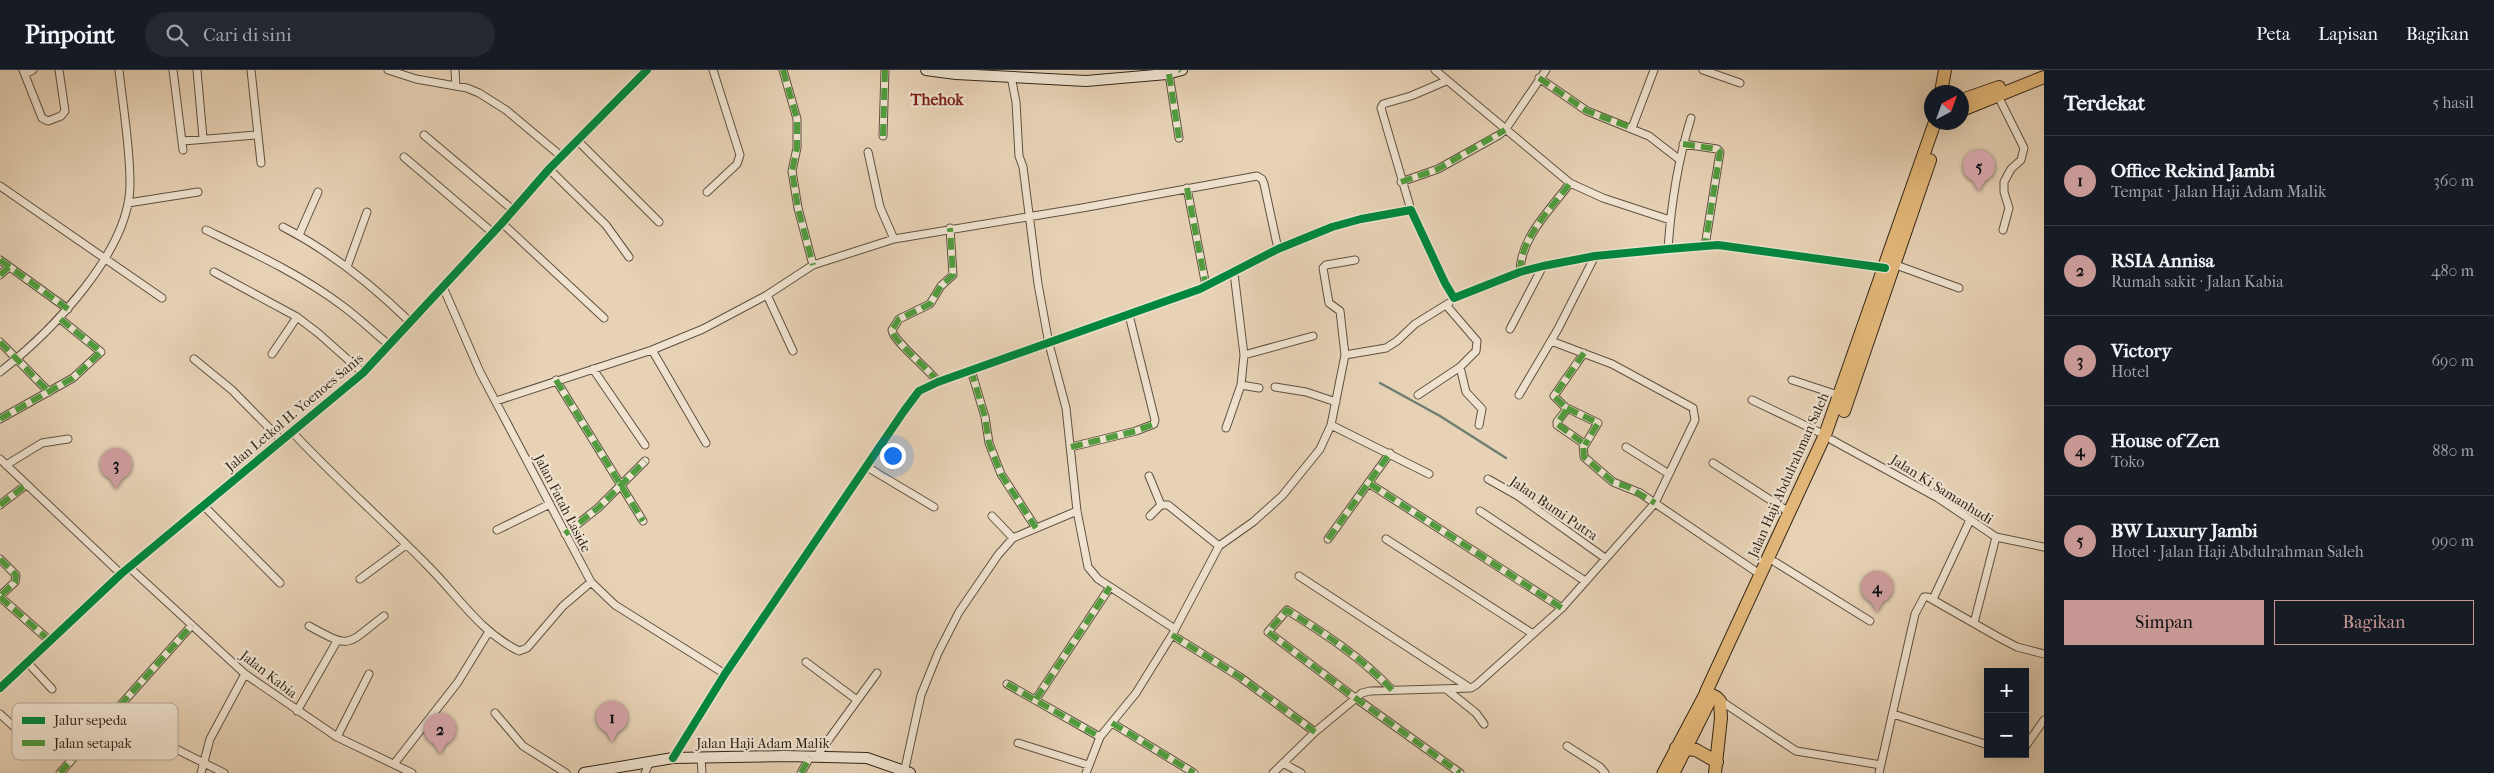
<!DOCTYPE html>
<html lang="id">
<meta charset="utf-8">
<style>
body{margin:0;font-family:"IM FELL French Canon",serif;background:#242831;color:#f1f3f6}
.controls{position:absolute;right:15px;bottom:15px;display:grid;overflow:hidden;border-radius:0px;box-shadow:0 5px 20px #0002}
.controls button{width:45px;height:45px;display:grid;place-items:center;padding:0;border:0;border-bottom:1px solid #363941;background:#171b24;color:#f1f3f6;font:25px sans-serif}
.compass{position:absolute;left:1924px;top:15px;width:45px;height:45px;border-radius:50%;background:#171b24;box-shadow:0 5px 20px #0002;rotate:41deg}
.you{position:absolute;left:892px;top:385px;width:18px;height:18px;margin:-12px;border:4px solid #fff;border-radius:50%;background:#1a73e8;box-shadow:0 0 0 8px #1a73e833}
.badge{display:grid;place-items:center;width:32px;height:32px;border-radius:50%;background:#c59692;color:#111;font-size:16px;font-weight:700}
.pin{position:absolute;translate:-50% -41px;filter:drop-shadow(0 1px 2px #0008)}
.pin::after{content:'';position:absolute;top:26px;width:18px;height:15px;background:inherit;clip-path:polygon(0 0,100% 0,50% 100%)}
.list{margin:0;padding:0;list-style:none}
h2{display:flex;justify-content:space-between;align-items:center;height:65px;margin:0;padding:0 20px;font-size:21px}
h2 small{font-size:16px;font-weight:400;color:#9ea1a6}
.list li{display:grid;grid-template-columns:32px 1fr auto;gap:15px;align-items:center;box-sizing:border-box;height:90px;padding:0 20px;border-top:1px solid #363941}
.list b{display:block;font-size:19px;white-space:nowrap}
.list p{margin:0;font-size:16px;white-space:nowrap;color:#9ea1a6}
.list em{font-size:16px;font-style:normal;color:#9ea1a6}
.actions{display:flex;gap:10px;padding:15px 20px}
.actions a{flex:1;padding:11px 0;border:1px solid #c59692;border-radius:0px;text-align:center;font-size:18px;color:#c59692}
.actions .main{background:#c59692;color:#111}
.icon{flex:none;width:28px;height:28px;fill:none;stroke:currentColor;stroke-width:2;stroke-linecap:round;stroke-linejoin:round}
.map{position:relative;flex:none;width:2044px;height:703px;overflow:hidden}
header{display:flex;align-items:center;gap:30px;box-sizing:border-box;height:70px;padding:0 25px;background:#171b24;border-bottom:1px solid #363941}
header strong{font-size:24px}
nav{display:flex;gap:28px;margin-inline-start:auto;font-size:18px}
.search{width:350px;height:45px;background:#242831;display:flex;align-items:center;gap:12px;box-sizing:border-box;padding:0 18px;border-radius:28px;color:#9ea1a6;font-size:19px}
main{display:flex}
aside{flex:1;background:#171b24}
.map>svg:first-child{display:block}
.lines{fill:none;stroke-linecap:round;stroke-linejoin:round}
.stream{stroke:#6f7e73;stroke-width:2.5}
.street-casing{stroke:#5f5141;stroke-width:9}
.secondary-casing{stroke:#32261a;stroke-width:12}
.primary-casing{stroke:#32261a;stroke-width:13}
.highway-casing{stroke:#32261a;stroke-width:14}
.street{stroke:#efe2cf;stroke-width:7}
.secondary{stroke:#efe2cf;stroke-width:10}
.primary{stroke:#e4b97a;stroke-width:11}
.highway{stroke:#e4b97a;stroke-width:12}
.quiet{stroke:#509c3e;stroke-width:6;stroke-dasharray:12 6;stroke-linecap:butt}
.cycleway-casing{stroke:#efe2cf;stroke-width:11}
.cycleway{stroke:#00873e;stroke-width:8}
.labels{text-anchor:middle;stroke-width:4.5;stroke-linejoin:round;paint-order:stroke}
.street-label{font-size:14px;fill:#32261a;stroke:#efe2cf}
.quarter-label{font-size:16px;font-weight:bold;fill:#7a1f14;stroke:#efe2cf}
.key{fill:#efe2cf;stroke:#b6aa99;stroke-width:1}
.key-label{font-size:14px;fill:#32261a}
</style>
<header>
<strong>Pinpoint</strong>
<div class="search"><svg class="icon" aria-label="search" viewBox="0 0 24 24"><circle cx="10" cy="10" r="6"/><path d="M15 15l6 6"/></svg>Cari di sini</div>
<nav><a>Peta</a><a>Lapisan</a><a>Bagikan</a></nav>
</header>
<main>
<div class="map">
<svg width="2044" height="703" viewBox="0 0 2044 703">
<rect width="100%" height="100%" fill="#e7d2b5"/>
<filter id="stains"><feTurbulence type="fractalNoise" baseFrequency=".004" numOctaves="4"/><feColorMatrix values="0 0 0 0 .2 0 0 0 0 .09 0 0 0 0 .02 0 0 0 .5 -.17"/></filter>
<radialGradient id="worn" r=".72"><stop offset=".6" stop-color="#630" stop-opacity="0"/><stop offset="1" stop-color="#630" stop-opacity=".3"/></radialGradient>
<g class="lines">
<path class="stream" d="M1380,313L1440,346L1506,388"/>
<g class="street-casing">
<path id="street" d="M23,0L42,48L48,51L61,46L65,41L59,0
M173,0L183,80
M197,0L203,68
M251,0L261,93
M388,0L416,9L467,18L479,23L506,40L561,86
M455,0L456,16
M783,0L797,49V78L792,101L798,138L813,195
M1435,0L1570,113L1603,128L1670,150
M1703,0L1740,13
M25,4L33,0
M1169,4L1179,68
M1011,6L1016,32L1019,86L1023,97L1038,214L1049,274L1066,338L1077,441L1088,497L1098,509L1175,559
M1539,8L1587,41L1649,66L1680,90
M1998,26L2024,78L2021,90L2011,99L2004,112V122L2009,138L2003,160
M1632,58L1654,0
M424,65L513,140
M883,66L885,0
M577,70L659,152
M183,71L256,65
M1683,74L1717,79L1720,82L1705,176
M868,82L880,137L894,169
M404,87L493,163
M549,99L606,155L629,187
M1401,112L1438,99L1499,65L1505,60L1546,0
M0,116L162,228
M1187,118L1206,216
M707,122L737,94L740,85L713,0
M128,133L198,122
M1411,140L1381,38L1383,34L1411,26L1446,11
M502,153L604,248
M283,157C330,181 371,214 409,251
M206,160C252,182 302,205 344,237C359,248 373,262 388,274
M299,165L318,122
M1668,179C1671,134 1678,90 1691,48
M0,190L68,239
M1896,195L1959,218
M347,197L367,142
M214,202L297,247L318,263L363,303
M1520,202C1520,168 1551,139 1570,113
M0,205L9,197
M443,217L480,302L591,512L615,535L725,604
M767,225L793,281
M1510,259L1543,196
M0,272L49,322
M652,280L706,373
M1584,283L1554,326L1567,339L1557,352V355L1583,373L1584,387L1613,412L1640,423L1761,505
M272,284L297,247
M1244,285L1313,266
M1345,285L1386,278L1397,271L1415,254L1449,233
M194,289L232,320L282,371
M1460,297L1466,322L1482,339L1479,355
M593,299L645,375
M971,300L985,347L989,373L1001,404L1036,458
M0,302C50,263 131,181 130,113C130,76 123,37 119,0
M556,310L643,451
M1792,310L1841,326
M938,312C929,299 893,271 892,260L899,249L930,234L941,216L953,205L950,158
M1241,315L1259,318
M1275,317L1306,322L1336,332
M1418,325L1460,297L1476,281L1477,271L1446,235
M1519,325L1558,259L1595,186
M1752,330L1825,365
M496,331L652,280L703,259L767,225L813,195L894,169L1082,138L1257,106L1262,109L1264,114L1278,179
M1567,338L1598,353L1585,375
M0,349L73,308L101,282L59,248
M1331,355L1429,404
M1226,358L1241,315L1244,285L1234,203
M293,363C336,409 384,451 428,496C458,526 480,562 519,581L527,578L563,536L591,512
M1832,370L1938,428L1996,467L2044,477
M1071,377L1136,361L1154,354L1155,350L1129,245
M1626,377L1669,404
M0,389L121,504
M1713,393L1789,442
M6,395L42,373L68,369
M867,397L934,437
M1149,406L1161,435
M1488,409L1518,426L1605,488
M1370,414L1562,538
M0,435L26,415
M204,436L280,513
M1480,441L1585,511
M992,446L1013,468
M1150,446L1161,435H1168L1219,476
M497,460L550,434
M565,464L598,438L645,391
M1328,469L1390,383
M1386,469L1533,564
M0,489L16,505L15,512L0,526
M1775,492L1870,551
M130,498L245,604L337,667L412,703
M1299,506L1470,618
M360,509L406,475
M0,527L49,570
M1933,529L1970,450
M1974,553L1996,467
M309,556C353,580 345,575 384,546
M1172,565L1240,607L1315,662
M806,592L857,630
M28,593L52,619
M1007,614L1100,667
M0,618L121,504L363,303L502,153L549,99L647,0
M1446,619L1476,643L1484,654
M1392,620C1361,587 1325,564 1287,540L1268,562L1354,627L1460,703
M1036,629L1110,517
M1721,631L1796,681L1881,695
M297,641L337,571
M495,643L523,676L566,703
M0,644L24,666
M1893,644L1988,675
M1112,653L1194,703
M144,663L224,703
M337,667L369,604
M1018,673L1088,695
M1567,676L1600,697L1605,703
M2025,677L2044,650
M701,687L702,703
M816,687L877,603
M673,688L725,604L904,341L919,321L938,312L1200,219L1278,179L1332,157L1361,149L1411,140L1445,213L1454,228L1520,202L1543,196L1595,186L1668,179L1718,175L1885,198
M1283,693L1301,703
M394,694L458,612L488,563
M60,703L192,555
M201,703L210,669L245,604
M645,703L650,691
M801,703L810,687
M904,703L921,625L938,583L959,542L998,485L1013,468L1077,441
M1086,703L1100,667L1136,623L1172,565L1219,476L1253,452L1282,426L1320,379L1331,355L1345,285L1340,241L1329,233L1323,198L1326,195L1355,190
M1273,703L1315,662L1362,623L1370,621L1471,618L1476,615L1562,538L1655,433L1695,350L1693,338L1612,294L1551,271
M1879,703L1915,544L1924,527H1928L1998,567L2017,577L2044,584"/>
</g>
<g class="secondary-casing">
<path id="secondary" d="M926,0L956,4L1086,11L1167,4L1182,0
M584,703L673,688L785,686L867,688L910,703"/>
</g>
<g class="primary-casing">
<path id="primary" d="M1663,703L1706,622
M1674,703L1709,633"/>
</g>
<g class="highway-casing">
<path id="highway" d="M1941,22L1945,0
M1962,30L1999,17
M1962,40L2044,7
M1844,341L1930,90
M1676,678L1696,680L1717,692
M1715,703L1721,648L1720,631L1716,627L1706,622L1825,365L1935,52"/>
</g>
<use href="#street" class="street"/>
<use href="#secondary" class="secondary"/>
<use href="#primary" class="primary"/>
<use href="#highway" class="highway"/>
<path class="quiet" d="M783,0L797,49V78L792,101L798,138L813,195
M1180,0L1181,1
M1169,4L1179,68
M1539,8L1587,41L1632,58
M883,66L885,0
M1683,74L1717,79L1720,82L1705,176
M1401,112L1438,99L1505,60
M1187,118L1206,216
M0,190L68,239
M1520,202C1520,168 1551,139 1570,113
M0,205L9,197
M0,272L49,322
M1584,283L1554,326L1567,339L1557,354L1583,373L1584,387L1613,412L1628,417L1655,433
M971,300L985,347L989,373L1001,404L1036,458
M556,310L643,451
M938,312C929,299 893,271 892,260L899,249L930,234L941,216L953,205L950,158
M1567,338L1598,353L1585,375
M0,349L73,308L101,282L59,248
M1071,377L1136,361L1154,354
M1370,414L1562,538
M0,435L26,415
M565,464L598,438L645,391
M1328,469L1390,383
M0,489L16,505L15,512L0,526
M0,527L49,570
M1172,565L1240,607L1315,662
M1007,614L1100,667
M1392,620C1361,587 1325,564 1287,540L1268,562L1354,627L1460,703
M1036,629L1110,517
M1112,653L1194,703
M60,703L192,555
M801,703L810,687"/>
<g class="cycleway-casing">
<path id="cycleway" d="M0,618L121,504L363,303L502,153L549,99L647,0
M673,688L725,604L904,341L919,321L938,312L1200,219L1278,179L1332,157L1361,149L1411,140L1445,213L1454,228L1520,202L1543,196L1595,186L1668,179L1718,175L1885,198"/>
</g>
<use href="#cycleway" class="cycleway"/>
</g>
<g class="labels">
<g class="street-label">
<text transform="translate(294 342) rotate(-40)" y="5">Jalan Letkol H. Yoenoes Sanis</text>
<text transform="translate(1788 405) rotate(-66)" y="5">Jalan Haji Abdulrahman Saleh</text>
<text transform="translate(1942 419) rotate(32)" y="5">Jalan Ki Samanhudi</text>
<text transform="translate(563 433) rotate(63)" y="5">Jalan Fatah Laside</text>
<text transform="translate(1554 438) rotate(34)" y="5">Jalan Bumi Putra</text>
<text transform="translate(269 604) rotate(38)" y="5">Jalan Kabia</text>
<text x="763" y="678">Jalan Haji Adam Malik</text>
</g>
<g class="quarter-label">
<text x="937" y="35">Thehok</text>
</g>
</g>
<rect x="12" y="633" width="166" height="57" rx="8" class="key"/>
<rect x="22" y="647" width="23" height="7" fill="#00873e"/>
<rect x="22" y="670" width="23" height="6" fill="#509c3e"/>
<g class="key-label">
<text x="54" y="655">Jalur sepeda</text>
<text x="54" y="678">Jalan setapak</text>
</g>
<rect width="100%" height="100%" filter="url(#stains)"/>
<rect width="100%" height="100%" fill="url(#worn)"/>
</svg>
<div class="controls">
<button>+</button>
<button>−</button>
</div>
<svg class="compass" viewBox="-18 -18 36 36"><path d="M0-13l5 13h-10z" fill="#e53935"/><path d="M0 13l5-13h-10z" fill="#9ea1a6"/></svg>
<div class="you"></div>
<div class="pin badge" style="left:612px;top:672px">1</div>
<div class="pin badge" style="left:440px;top:684px">2</div>
<div class="pin badge" style="left:116px;top:419px">3</div>
<div class="pin badge" style="left:1877px;top:542px">4</div>
<div class="pin badge" style="left:1979px;top:121px">5</div>
</div>
<aside>
<h2>Terdekat<small>5 hasil</small></h2>
<ul class="list">
<li><span class="badge">1</span><div><b>Office Rekind Jambi</b><p>Tempat · Jalan Haji Adam Malik</p></div><em>360 m</em></li>
<li><span class="badge">2</span><div><b>RSIA Annisa</b><p>Rumah sakit · Jalan Kabia</p></div><em>480 m</em></li>
<li><span class="badge">3</span><div><b>Victory</b><p>Hotel</p></div><em>690 m</em></li>
<li><span class="badge">4</span><div><b>House of Zen</b><p>Toko</p></div><em>880 m</em></li>
<li><span class="badge">5</span><div><b>BW Luxury Jambi</b><p>Hotel · Jalan Haji Abdulrahman Saleh</p></div><em>990 m</em></li>
</ul>
<div class="actions"><a class="main">Simpan</a><a>Bagikan</a></div>
</aside>
</main>
